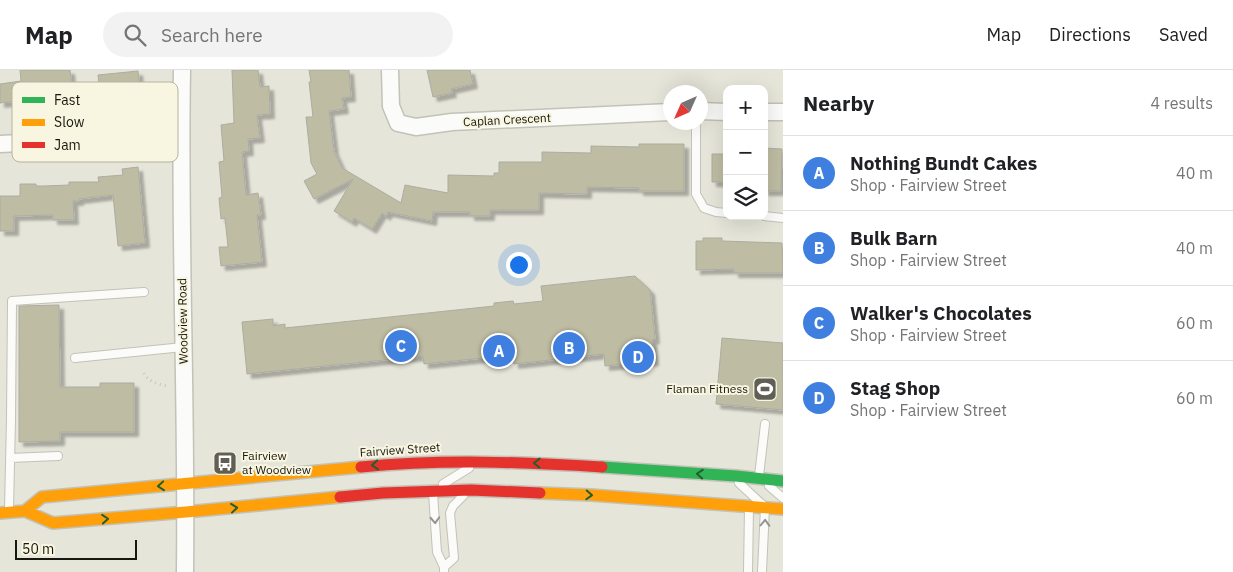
<!DOCTYPE html>
<meta charset="utf-8">
<style>
body{margin:0;font-family:"IBM Plex Sans",sans-serif;background:#f2f2f2;color:#202124}
.controls{position:absolute;right:15px;top:15px;display:grid;overflow:hidden;border-radius:10px;box-shadow:0 5px 20px #0002}
.controls button{width:45px;height:45px;display:grid;place-items:center;padding:0;border:0;border-bottom:1px solid #e0e0e0;background:#fff;color:#202124;font:25px sans-serif}
.compass{position:absolute;left:663px;top:15px;width:45px;height:45px;border-radius:50%;background:#fff;box-shadow:0 5px 20px #0002;rotate:225deg}
.scale{position:absolute;left:15px;bottom:12px;width:122px;box-sizing:border-box;padding-left:5px;border:2px solid #18170f;border-top:0;font-size:14px;line-height:18px;white-space:nowrap;color:#18170f;-webkit-text-stroke:4px #f8f6e0;paint-order:stroke}
.you{position:absolute;left:518px;top:194px;width:18px;height:18px;margin:-12px;border:4px solid #fff;border-radius:50%;background:#1a73e8;box-shadow:0 0 0 8px #1a73e833}
.badge{display:grid;place-items:center;width:32px;height:32px;border-radius:50%;background:#7c3aed;color:#fff;font-size:16px;font-weight:700}
.pin{position:absolute;translate:-50% -50%;border:2px solid #fff;box-shadow:0 1px 5px #0006}
.list{margin:0;padding:0;list-style:none}
h2{display:flex;justify-content:space-between;align-items:center;height:65px;margin:0;padding:0 20px;font-size:21px}
h2 small{font-size:16px;font-weight:400;color:#757577}
.list li{display:grid;grid-template-columns:32px 1fr auto;gap:15px;align-items:center;box-sizing:border-box;height:75px;padding:0 20px;border-top:1px solid #e0e0e0}
.list b{display:block;font-size:19px;white-space:nowrap}
.list p{margin:0;font-size:16px;white-space:nowrap;color:#757577}
.list em{font-size:16px;font-style:normal;color:#757577}
.icon{flex:none;width:28px;height:28px;fill:none;stroke:currentColor;stroke-width:2;stroke-linecap:round;stroke-linejoin:round}
.map{position:relative;flex:none;width:783px;height:502px;overflow:hidden}
header{display:flex;align-items:center;gap:30px;box-sizing:border-box;height:70px;padding:0 25px;background:#fff;border-bottom:1px solid #e0e0e0}
header strong{font-size:24px}
nav{display:flex;gap:28px;margin-inline-start:auto;font-size:18px}
.search{width:350px;height:45px;background:#f2f2f2;display:flex;align-items:center;gap:12px;box-sizing:border-box;padding:0 18px;border-radius:28px;color:#757577;font-size:19px}
main{display:flex}
aside{flex:1;background:#fff}
.map>svg:first-child{display:block}
.building{fill:#bebca2;stroke:#acaca3;filter:url(#shadow)}
.lines{fill:none;stroke-linecap:round;stroke-linejoin:round}
.lane-casing{stroke:#c2c2b8;stroke-width:10}
.street-casing{stroke:#c2c2b8;stroke-width:19}
.fast-casing{stroke:#c2c2b8;stroke-width:14}
.slow-casing{stroke:#c2c2b8;stroke-width:14}
.jam-casing{stroke:#c2c2b8;stroke-width:14}
.path{stroke:#c7c6c2;stroke-width:3;stroke-dasharray:1 4;stroke-linecap:butt}
.lane{stroke:#fbfbf9;stroke-width:8}
.street{stroke:#fbfbf9;stroke-width:16}
.fast{stroke:#30b455;stroke-width:11}
.slow{stroke:#ff9f0a;stroke-width:11}
.jam{stroke:#e5322d;stroke-width:11}
.oneway{stroke:#235e2e}
.oneway2{stroke:#959490}
.labels{text-anchor:middle;stroke-width:4;stroke-linejoin:round;paint-order:stroke}
.street-label{font-size:12px;fill:#18170f;stroke:#f8f6e0}
.poi-label{font-size:12px;fill:#18170f;stroke:#f8f6e0;text-anchor:end}
.key{fill:#f8f6e0;stroke:#b5b3a1;stroke-width:1}
.key-label{font-size:14px;fill:#18170f}
</style>
<header>
<strong>Map</strong>
<div class="search"><svg class="icon" aria-label="search" viewBox="0 0 24 24"><circle cx="10" cy="10" r="6"/><path d="M15 15l6 6"/></svg>Search here</div>
<nav><a>Map</a><a>Directions</a><a>Saved</a></nav>
</header>
<main>
<div class="map">
<svg width="783" height="502" viewBox="0 0 783 502">
<defs>
<filter id="shadow"><feDropShadow dx="4.5" dy="4.5" stdDeviation="1" flood-color="#0004"/></filter>
</defs>
<rect width="100%" height="100%" fill="#e5e5d9"/>
<path class="building" d="M20,0H70L73,26L64,27L65,29L50,31L49,27L0,33V14L21,11Z
M232,0H258L260,17L269,16L270,44L257,45L260,68L248,69L249,81L242,82L246,125L258,123L261,145H257L262,192L221,196L219,177H228L225,148L221,149L219,128L222,127L219,92L224,91L221,55L234,53Z
M309,0H349L351,27L342,28L344,39L329,41L334,81L342,98L401,133L405,115L448,123V105L494,106V103H499V92H542V82L591,83V76L639,77V74H684V121H639V118L587,117V124L539,123V140H490V146H470V142H433L432,151L388,142L386,146L382,143L372,159L354,148L352,152L334,141L353,109L314,129L304,111L317,104L311,93L306,47H313L309,12H311Z
M427,0H470L473,14L451,19L452,23L433,27Z
M138,1L141,26L125,27V22L100,24L98,5Z
M764,78L782,79L781,121H764Z
M712,84H727V112H712Z
M138,97L145,173L118,176L113,125L79,129V131H73L74,150H53V145L14,146V161H0V126H20V114H36V116H44L69,115V112H99L98,107L123,105L122,99Z
M703,168H722V171L782,173L783,203H734V199L696,200V171H703Z
M635,206L650,220L655,269L652,270L654,291L605,296L604,284L514,294L513,285L424,294L423,286L247,304L242,252L273,249V256L285,254V258L494,236V233L513,231L514,234L543,231L541,216Z
M59,235L60,317H100V313H134V362H60V371L19,372V236Z
M722,268L783,273V340L716,334Z"/>
<g class="lines">
<g class="lane-casing">
<path id="lane" d="M696,52V124L704,138L716,142L727,143
M764,146L783,148
M75,288L183,277
M10,388L58,386
M759,406L765,354
M739,413L765,437L762,502
M443,414L469,398
M769,416L783,428
M433,423L437,482L444,497V502
M9,440L11,348L12,231L144,222
M444,497L454,488L450,443L453,436L463,426
M748,502L749,438"/>
</g>
<g class="street-casing">
<path id="street" d="M182,0C179,167 187,335 185,502
M390,0L391,36L398,53L416,57L452,52L670,42
M700,41L727,42
M764,42H783
M0,74L181,65"/>
</g>
<g class="fast-casing">
<path id="fast" d="M602,397L736,406L783,411"/>
</g>
<g class="slow-casing">
<path id="slow" d="M540,423L591,425L783,439
M25,441L42,427L361,397
M0,443L25,441L53,453L186,442L340,427"/>
</g>
<g class="jam-casing">
<path id="jam" d="M361,397C442,389 522,392 602,397
M340,427L383,423L471,420L540,423"/>
</g>
<path class="path" d="M144,303C148,312 160,315 169,316"/>
<use href="#lane" class="lane"/>
<use href="#street" class="street"/>
<use href="#fast" class="fast"/>
<use href="#slow" class="slow"/>
<use href="#jam" class="jam"/>
</g>
<defs><path id="oneway-chevron" d="M-2-3.5L2.5 0L-2 3.5" fill="none" stroke-width="1.6" stroke-linecap="round" stroke-linejoin="round" transform="scale(1.25)"/></defs>
<g class="oneway">
<use href="#oneway-chevron" transform="translate(537 393) rotate(-179)"/>
<use href="#oneway-chevron" transform="translate(375 395) rotate(175)"/>
<use href="#oneway-chevron" transform="translate(700 404) rotate(-176)"/>
<use href="#oneway-chevron" transform="translate(161 416) rotate(175)"/>
<use href="#oneway-chevron" transform="translate(589 425) rotate(3)"/>
<use href="#oneway-chevron" transform="translate(234 438) rotate(-6)"/>
<use href="#oneway-chevron" transform="translate(105 449) rotate(-5)"/>
</g>
<g class="oneway2">
<use href="#oneway-chevron" transform="translate(435 450) rotate(87)"/>
<use href="#oneway-chevron" transform="translate(765 453) rotate(-88)"/>
</g>
<defs>
<g id="stadium-square" transform="scale(1.25)"><rect x="-9" y="-9" width="18" height="18" rx="4" fill="#605f56" stroke="#f8f6e0"/><path d="M0-5a6.5 5 0 1 0 0 10a6.5 5 0 1 0 0-10ZM-3.5-1.8h7v3.6h-7Z" fill="#fff"/></g>
<g id="bus-square" transform="scale(1.25)"><rect x="-9" y="-9" width="18" height="18" rx="4" fill="#605f56" stroke="#f8f6e0"/><path d="M-5-6H5V4H4V6H2V4H-2V6H-4V4H-5ZM-3.5-4V0h7V-4ZM-3.5 1.2v1.5H-2V1.2ZM2 1.2v1.5H3.5V1.2Z" fill="#fff"/></g>
</defs>
<g fill-rule="evenodd">
<use href="#stadium-square" x="765" y="319"/>
<use href="#bus-square" x="225" y="393"/>
</g>
<g class="labels">
<g class="street-label">
<text transform="translate(507 50) rotate(-3)" y="4">Caplan Crescent</text>
<text transform="translate(183 251) rotate(-91)" y="4">Woodview Road</text>
<text transform="translate(400 380) rotate(-4)" y="4">Fairview Street</text>
</g>
<g class="poi-label">
<text x="748" y="323">Flaman Fitness</text>
<text x="242" y="390" text-anchor="start">Fairview<tspan x="242" dy="14">at Woodview</tspan></text>
</g>
</g>
<rect x="12" y="12" width="166" height="80" rx="8" class="key"/>
<rect x="22" y="27" width="23" height="6" fill="#30b455"/>
<rect x="22" y="49" width="23" height="7" fill="#ff9f0a"/>
<rect x="22" y="72" width="23" height="6" fill="#e5322d"/>
<g class="key-label">
<text x="54" y="35">Fast</text>
<text x="54" y="57">Slow</text>
<text x="54" y="80">Jam</text>
</g>
</svg>
<div class="controls">
<button>+</button>
<button>−</button>
<button><svg class="icon" aria-label="layers" viewBox="0 0 24 24"><path d="M12 4l9 5-9 5-9-5zM3 14l9 5 9-5"/></svg></button>
</div>
<svg class="compass" viewBox="-18 -18 36 36"><path d="M0-13l5 13h-10z" fill="#e53935"/><path d="M0 13l5-13h-10z" fill="#757577"/></svg>
<div class="scale">50 m</div>
<div class="you"></div>
<div class="pin badge" style="left:499px;top:281px;background:#3f7fe0">A</div>
<div class="pin badge" style="left:569px;top:278px;background:#3f7fe0">B</div>
<div class="pin badge" style="left:401px;top:276px;background:#3f7fe0">C</div>
<div class="pin badge" style="left:638px;top:287px;background:#3f7fe0">D</div>
</div>
<aside>
<h2>Nearby<small>4 results</small></h2>
<ul class="list">
<li><span class="badge" style="background:#3f7fe0">A</span><div><b>Nothing Bundt Cakes</b><p>Shop · Fairview Street</p></div><em>40 m</em></li>
<li><span class="badge" style="background:#3f7fe0">B</span><div><b>Bulk Barn</b><p>Shop · Fairview Street</p></div><em>40 m</em></li>
<li><span class="badge" style="background:#3f7fe0">C</span><div><b>Walker's Chocolates</b><p>Shop · Fairview Street</p></div><em>60 m</em></li>
<li><span class="badge" style="background:#3f7fe0">D</span><div><b>Stag Shop</b><p>Shop · Fairview Street</p></div><em>60 m</em></li>
</ul>
</aside>
</main>
